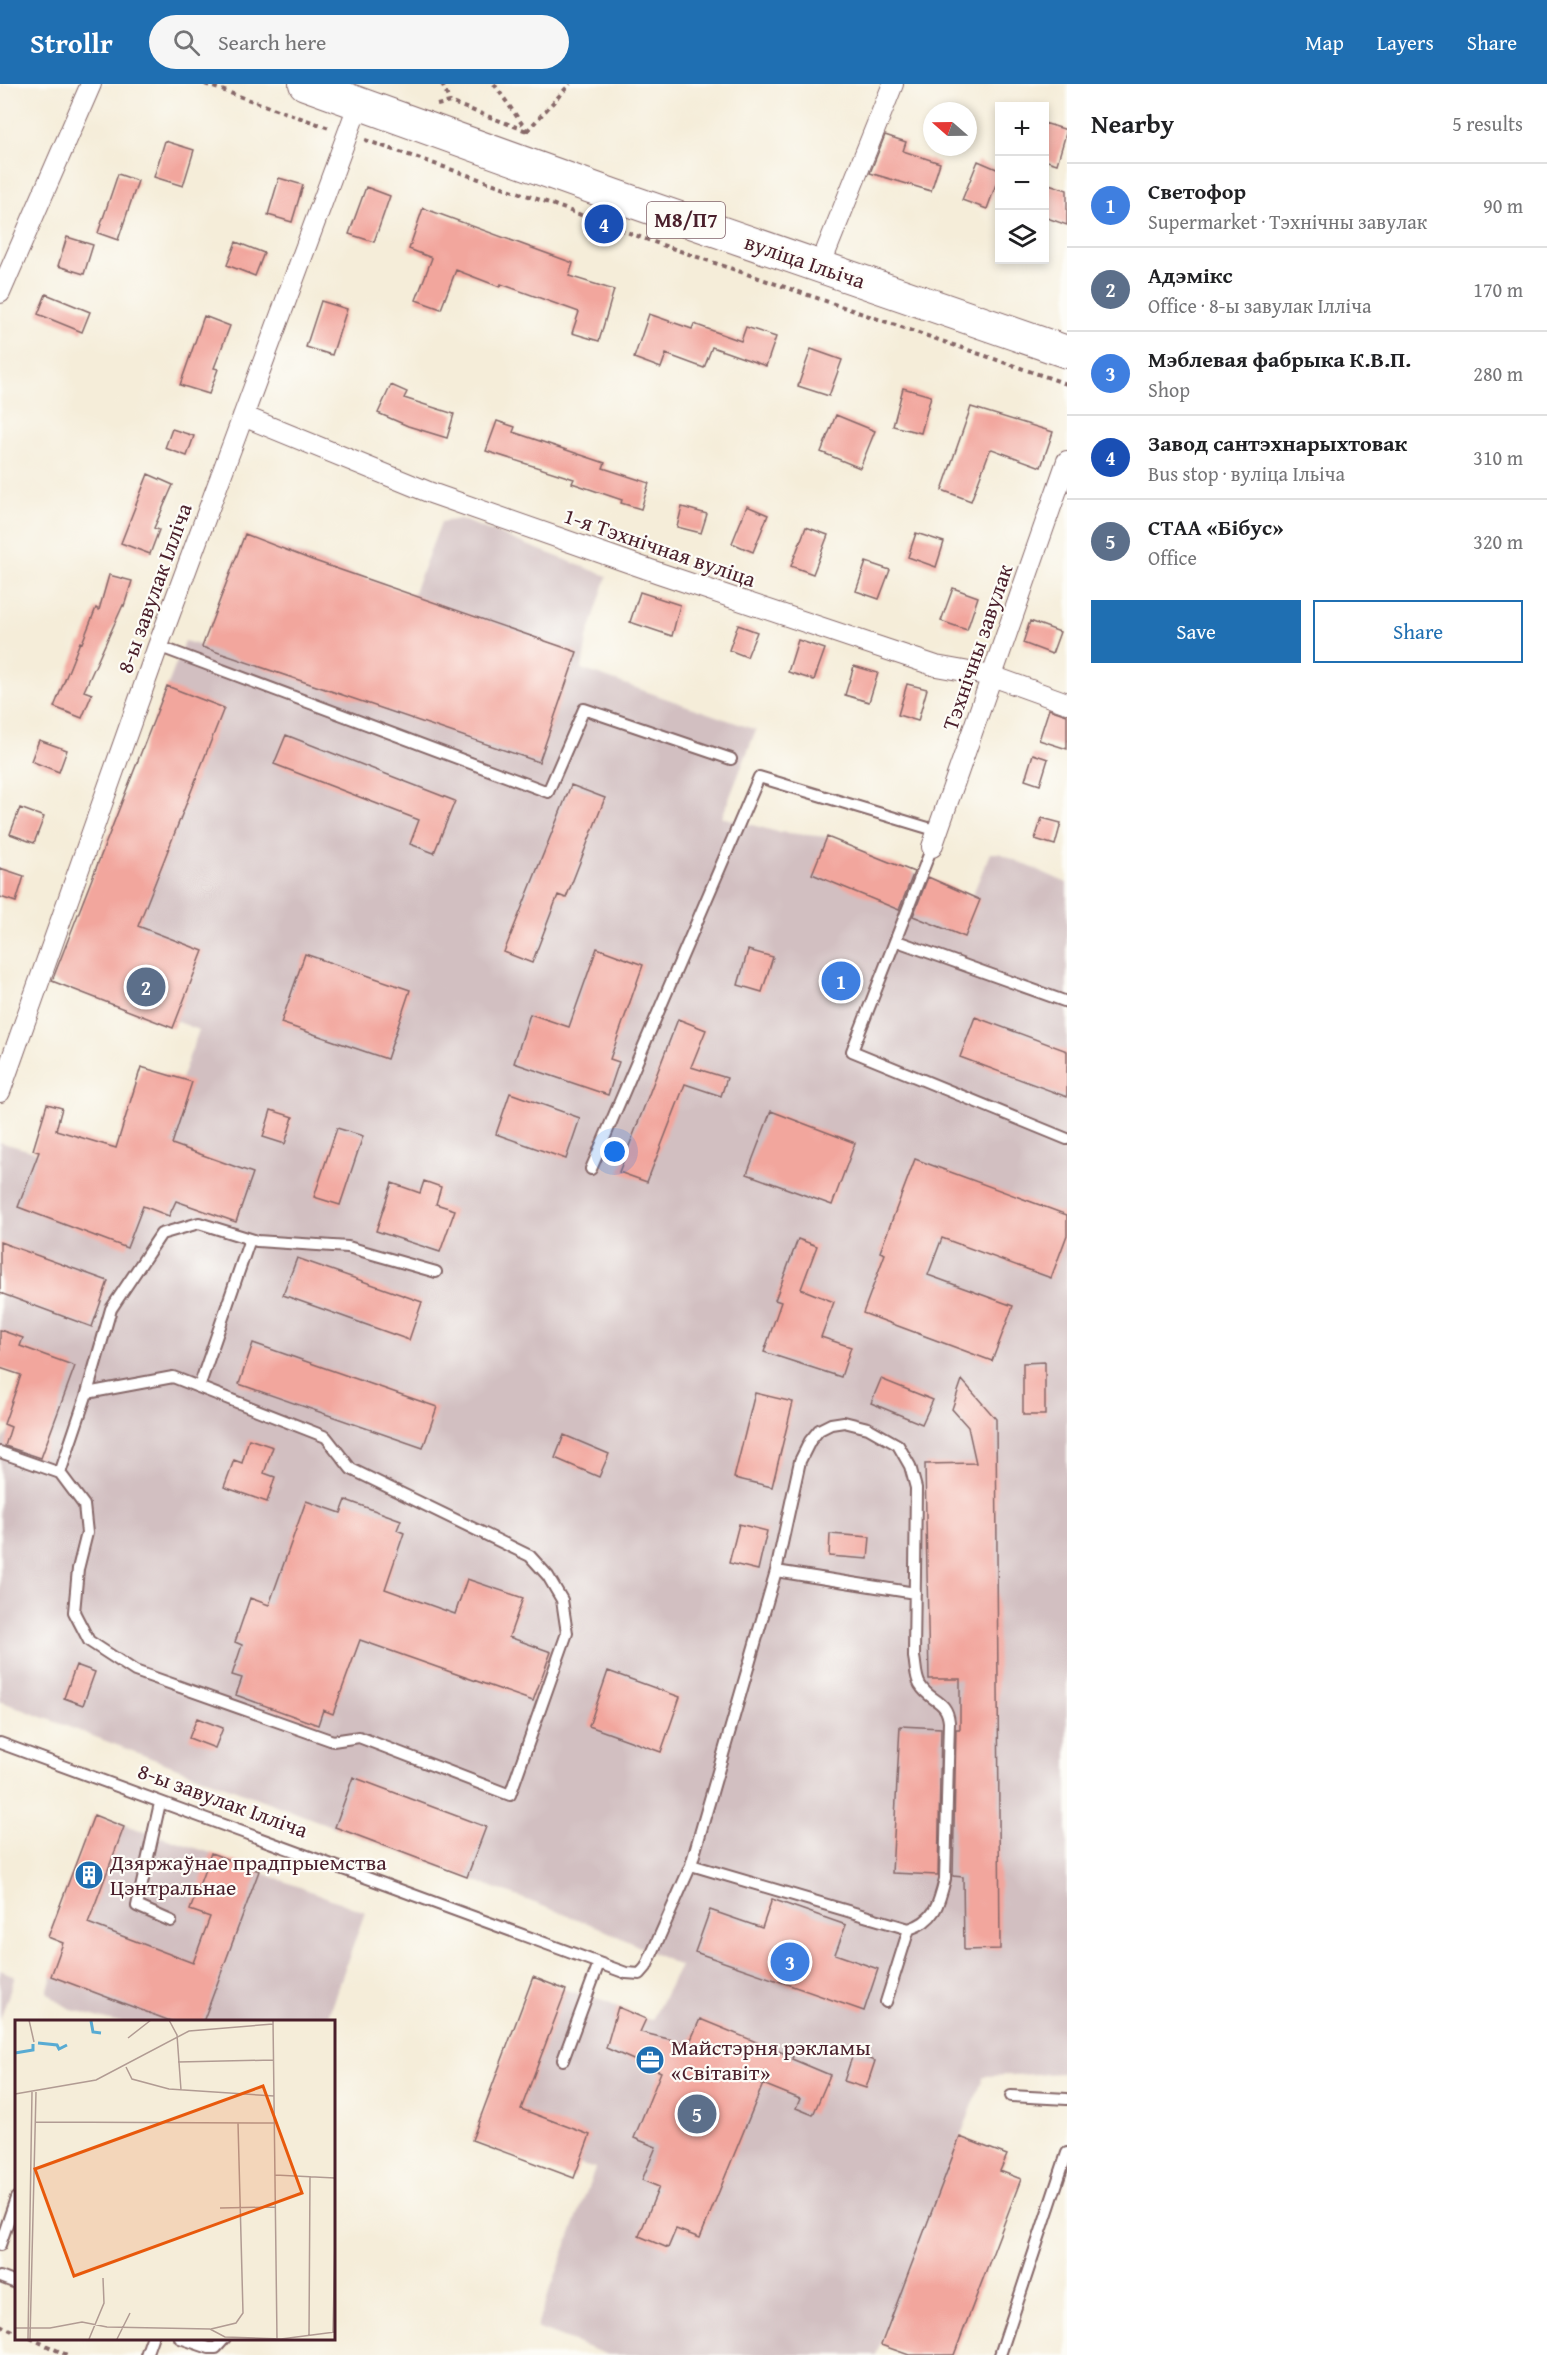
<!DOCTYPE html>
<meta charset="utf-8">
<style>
body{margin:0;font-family:"Gentium Book Plus",serif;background:#f6f6f6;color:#202124}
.controls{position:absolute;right:18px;top:18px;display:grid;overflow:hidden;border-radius:0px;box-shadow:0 3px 9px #0003}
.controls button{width:54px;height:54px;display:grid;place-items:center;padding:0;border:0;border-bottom:2px solid #e0e0e0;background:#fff;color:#202124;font:30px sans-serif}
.compass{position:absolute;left:923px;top:18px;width:54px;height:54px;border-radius:50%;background:#fff;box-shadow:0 3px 9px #0003;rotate:290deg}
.you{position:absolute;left:615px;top:1068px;width:21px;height:21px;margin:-15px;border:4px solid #fff;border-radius:50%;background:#1a73e8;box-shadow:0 0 0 9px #1a73e833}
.badge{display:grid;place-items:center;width:39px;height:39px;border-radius:50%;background:#1f6fb2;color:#fff;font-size:20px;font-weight:700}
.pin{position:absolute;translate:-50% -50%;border:3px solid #fff;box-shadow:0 2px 6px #0006}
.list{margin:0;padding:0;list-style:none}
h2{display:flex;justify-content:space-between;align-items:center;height:78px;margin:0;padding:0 24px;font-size:26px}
h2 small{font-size:20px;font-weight:400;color:#757577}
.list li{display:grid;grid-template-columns:39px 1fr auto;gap:18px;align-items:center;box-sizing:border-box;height:84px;padding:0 24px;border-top:2px solid #e0e0e0}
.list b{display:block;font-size:22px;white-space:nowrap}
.list p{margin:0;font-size:20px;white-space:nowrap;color:#757577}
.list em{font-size:20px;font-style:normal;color:#757577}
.actions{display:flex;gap:12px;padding:18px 24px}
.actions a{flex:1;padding:14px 0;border:2px solid #1f6fb2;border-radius:0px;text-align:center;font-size:21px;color:#1f6fb2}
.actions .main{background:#1f6fb2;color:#fff}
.icon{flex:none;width:33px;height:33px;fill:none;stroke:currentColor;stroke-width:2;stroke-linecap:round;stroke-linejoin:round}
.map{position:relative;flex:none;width:1067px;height:2271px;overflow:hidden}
header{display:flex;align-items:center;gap:36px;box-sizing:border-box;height:84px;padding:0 30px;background:#1f6fb2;color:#fff}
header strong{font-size:28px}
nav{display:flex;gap:33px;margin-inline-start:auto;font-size:21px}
.search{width:420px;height:54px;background:#f6f6f6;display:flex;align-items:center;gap:15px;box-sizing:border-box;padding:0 21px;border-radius:33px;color:#757577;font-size:22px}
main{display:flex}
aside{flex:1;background:#fff}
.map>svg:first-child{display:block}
.industrial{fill:#d2bfc1}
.building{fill:#f2a69d}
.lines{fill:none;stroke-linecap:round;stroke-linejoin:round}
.service-casing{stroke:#866768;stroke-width:14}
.minor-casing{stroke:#866768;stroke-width:22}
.primary-casing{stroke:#866768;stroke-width:34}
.path{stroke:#866768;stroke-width:4;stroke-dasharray:4.5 4.5;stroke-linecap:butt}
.service{stroke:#fff;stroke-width:10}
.minor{stroke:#fff;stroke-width:20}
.primary{stroke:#fff;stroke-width:32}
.labels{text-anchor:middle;stroke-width:4.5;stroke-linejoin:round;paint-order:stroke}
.shield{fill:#fdfcf7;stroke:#806168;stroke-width:1.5}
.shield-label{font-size:21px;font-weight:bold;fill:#4a1f2b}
.street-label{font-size:22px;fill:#4a1f2b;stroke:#fdfcf7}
.poi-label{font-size:22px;fill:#4a1f2b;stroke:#fdfcf7;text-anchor:start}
.inset-river{fill:none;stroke:#58abd3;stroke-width:3}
.inset-road{fill:none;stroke:#b19b93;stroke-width:1.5}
.view{fill:#e8590c;fill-opacity:0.15;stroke:#e8590c;stroke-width:3}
.inset-edge{fill:none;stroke:#4a1f2b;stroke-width:3}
</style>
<header>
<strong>Strollr</strong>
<div class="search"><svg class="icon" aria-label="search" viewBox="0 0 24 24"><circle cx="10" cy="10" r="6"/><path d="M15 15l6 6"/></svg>Search here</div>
<nav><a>Map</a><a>Layers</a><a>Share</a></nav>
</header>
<main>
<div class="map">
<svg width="1067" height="2271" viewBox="0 0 1067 2271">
<rect width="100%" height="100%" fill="#fdfcf7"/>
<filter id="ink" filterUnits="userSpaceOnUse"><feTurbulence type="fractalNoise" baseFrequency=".0167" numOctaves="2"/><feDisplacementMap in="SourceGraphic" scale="12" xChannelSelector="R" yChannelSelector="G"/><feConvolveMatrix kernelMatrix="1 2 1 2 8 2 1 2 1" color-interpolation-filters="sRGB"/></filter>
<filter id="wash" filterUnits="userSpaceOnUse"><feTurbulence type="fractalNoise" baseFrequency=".008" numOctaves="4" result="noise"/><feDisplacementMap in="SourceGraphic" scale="24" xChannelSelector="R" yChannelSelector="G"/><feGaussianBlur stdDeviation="1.35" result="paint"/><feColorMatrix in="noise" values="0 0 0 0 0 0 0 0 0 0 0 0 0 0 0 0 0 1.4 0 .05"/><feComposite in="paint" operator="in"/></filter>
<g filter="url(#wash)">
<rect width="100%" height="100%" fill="#f5edd9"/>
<path class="industrial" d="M460,435L607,492L587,554L582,585L756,646L722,733L778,748L827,753L972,812L990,769H999L1067,799V1989L984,1992L876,2271H608L536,2244L595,2085L579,2080L574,2094L472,2056L533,1893L566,1906L606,1917L646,1935L652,1936L680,1882L598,1843L0,1617V1360L11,1344L4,1340L21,1292L0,1284V1058L108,1089L192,998L181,995L199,946L176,937L173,944L52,897L185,557L202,562L245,450L413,511L441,438Z
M94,1731L211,1769L365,1828L326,1938H114L72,1926L56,1916L47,1908L63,1859L48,1853Z
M0,1886L15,1892L0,1936Z"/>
<g id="blocks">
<path class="building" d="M1044,39L1067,46L1057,80L1044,76Z
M885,51L906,58L903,67L940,79L931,107L870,89Z
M165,57L194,66L183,102L154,93Z
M978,77L999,86V92L987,125L962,116Z
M118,90L138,97L118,156L98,149Z
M279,94L303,101L292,138L268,131Z
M1049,100L1067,106V141L1044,133V112Z
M366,103L390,112L374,158L349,150Z
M423,124L573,179L569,192L614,206L599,257L572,249L579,228L501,200L500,203L456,186L441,225L416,216L432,174L409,165Z
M67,153L93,161L84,190L58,182Z
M236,158L264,169L255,192L227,181Z
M46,210L90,228L82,248L38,230Z
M321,217L347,225L332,271L306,263Z
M649,230L692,245L694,240L741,257L746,243L776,253L766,282L712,263L704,284L666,270L661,284L634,274Z
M204,232L230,242L214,284L218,285L209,310L180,301Z
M811,265L842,276L829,312L798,302Z
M391,301L407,308L404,314L454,330L447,354L408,342L378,329Z
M903,304L931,312L921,349L893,342Z
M971,323L1053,348L1041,383L992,365L990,366L971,417L942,406Z
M836,331L875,347L860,384L821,368Z
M497,337L515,343L513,348L605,379L603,384L649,399L641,425L621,419L622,416L572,399L574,395L486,367Z
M172,345L194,352L187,372L165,364Z
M148,390L173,401L154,444L159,446L150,470L121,459Z
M747,422L768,431L753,468L732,459Z
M682,423L707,430L701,449L677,443Z
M806,443L828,451L813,490L791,482Z
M916,449L944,458L936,483L908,473Z
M245,450L312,476L577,568L539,678L202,563Z
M866,478L890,486L879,515L856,507Z
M109,491L132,497L124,522L123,521L84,607L92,610L82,634L54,623L80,558L82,559L96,524L99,526Z
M953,504L978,513L967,546L941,537Z
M640,508L680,521L672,552L630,538Z
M1030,537L1060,548L1052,570L1023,559Z
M738,541L757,548L747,573L729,566Z
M798,556L825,565L814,596L788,588Z
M854,582L878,589L869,618L845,611Z
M907,600L927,605L918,637L898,631Z
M167,602L224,624L138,842L203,867L173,944L52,897Z
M1049,625L1067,631V665L1039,656Z
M286,651L455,717L434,769L410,760L419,736L274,680Z
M39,656L67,666L59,688L31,677Z
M1033,670L1048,675L1040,701L1025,696Z
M571,701L605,714L566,814L558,811L532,879L504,868Z
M20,724L44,733L34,759L10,750Z
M1042,734L1061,739L1055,761L1035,755Z
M827,753L914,788L899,826L812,790Z
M0,784L24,792L16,818L0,813Z
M928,793L980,816L965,853L913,832Z
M597,864L643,881L610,975L619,978L608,1011L514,979L530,930L569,943Z
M748,866L773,873L762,908L738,901Z
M305,870L410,906L387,975L281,939Z
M975,933L1067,967V1013L960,973Z
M678,935L706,946L691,983L727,994L721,1012L685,1000L647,1098L619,1088Z
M141,983L192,998L172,1060L253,1089L236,1138L176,1117L169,1132L143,1122L127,1164L18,1123L39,1068L33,1066L47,1020L62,1024L56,1046L116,1064Z
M510,1009L580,1034L566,1075L496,1050Z
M271,1026L293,1033L285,1060L263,1053Z
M771,1027L855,1059L832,1121L747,1090Z
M337,1044L363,1052L340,1121L314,1113Z
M915,1075L1067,1131V1151L1051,1194L942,1154L928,1191L1013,1222L992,1277L863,1229L885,1170L880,1168Z
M424,1097L441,1103L436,1120L455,1126L440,1168L376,1147L392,1099L420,1109Z
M798,1155L817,1162L801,1205L834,1218L821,1253L851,1263L841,1293L764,1268L781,1218L775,1216Z
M0,1158L108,1197L92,1243L0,1209Z
M297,1174L422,1218L409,1256L283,1211Z
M0,1246L23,1254L20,1262L75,1282L41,1374L5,1362L11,1343L4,1340L21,1291L0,1284Z
M253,1259L437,1323L423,1364L239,1300Z
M1045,1278V1331H1023V1279Z
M881,1295L933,1316L922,1340L871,1319Z
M962,1296L996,1335L1000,1865L964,1866L963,1793L953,1792L956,1645H960V1595H929L925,1380L976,1379L968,1343L952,1325Z
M755,1309L793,1318L772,1403L734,1394Z
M564,1351L609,1370L599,1393L555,1374Z
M249,1355L273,1363L264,1389L275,1393L267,1418L224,1403L234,1376L242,1379Z
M346,1416L401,1436L397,1446L404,1449L385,1505L455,1530L467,1495L523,1514L509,1553L551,1568L533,1617L360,1556L333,1630L323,1626L318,1641L236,1611L242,1594L232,1591L242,1561L235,1558L250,1514L269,1521L306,1417L341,1429Z
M739,1440L767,1447L758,1486L729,1479Z
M830,1450L870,1453L868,1475L829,1472Z
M76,1581L95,1588L83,1621L64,1614Z
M608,1587L680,1613L661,1668L589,1642Z
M197,1634L223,1644L215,1664L189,1654Z
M900,1642L941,1644L938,1791L892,1789Z
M353,1693L486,1743L467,1793L335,1743Z
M94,1731L124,1743L88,1839L193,1879L210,1833L190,1826L211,1769L259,1787L203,1938H173L51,1892L63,1859L48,1853Z
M772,1815L846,1841L835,1870L878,1885L864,1927L695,1868L710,1826L762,1844Z
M533,1893L566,1906L521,2025L590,2051L574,2094L472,2056Z
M618,1923L646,1935L640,1948L689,1960L700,1935L793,1973L792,1975L830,1991L813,2031L796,2024L800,2015L763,2000L700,2154L676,2145L668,2164L639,2152L659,2103L642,2096L656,2063L634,2054L661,1988L606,1964Z
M853,1970L875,1977L866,2004L844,1997Z
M960,2053L1007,2071L1000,2087L1021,2095L954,2271H909L881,2261Z"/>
</g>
</g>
<g filter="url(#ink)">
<use href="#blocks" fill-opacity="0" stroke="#866768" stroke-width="1.5"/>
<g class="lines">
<g class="service-casing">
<path id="service" d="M158,562L548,708L584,625L731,675
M932,763L852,967L1067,1055
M897,857L1067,918
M591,1085L759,693L938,747
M199,1303L250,1155
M0,1368L60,1389L84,1421L87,1449L78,1485L74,1528L89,1557L135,1587L333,1657L359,1653L510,1711L567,1549L562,1516L548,1492L530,1472L351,1385L326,1353L173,1293L87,1309
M60,1389L87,1309L111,1225L161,1150L199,1139L257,1157L348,1163L436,1188
M776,1487L915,1509
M0,1659L626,1889L640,1890L646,1883L691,1781L776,1487L800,1377L810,1357L819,1346L831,1340L844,1338L868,1344L898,1361L910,1382L916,1404L914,1573C916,1582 915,1592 920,1601C930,1618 947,1615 949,1638L945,1795C939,1820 935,1837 909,1845L691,1781
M160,1719L137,1822L171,1837
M886,1918L909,1845
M563,1976L599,1879
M1011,2012L1067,2015
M0,2161L16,2114
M0,2193L16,2199
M180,2254L209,2264H216L225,2254
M146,2271L152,2254
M1000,2271L1067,2069"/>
</g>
<g class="minor-casing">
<path id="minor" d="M820,182L893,0
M0,209L91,0
M243,332L431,409L659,489L936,582L992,592L1067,619
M932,763L1067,377
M0,1008L158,562L359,19"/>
</g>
<g class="primary-casing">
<path id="primary" d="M305,0L613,111L1067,268"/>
</g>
<path class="path" d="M205,0L329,44
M442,0L450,18
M494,0L527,47
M437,21L450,18L527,47
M527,47L570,0
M365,56L549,119L648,156L1067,300
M0,2241L16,2249
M30,2254L67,2271"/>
<use href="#service" class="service"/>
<use href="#minor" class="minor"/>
<use href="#primary" class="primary"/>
</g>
</g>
<defs>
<g id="building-disc" transform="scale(1.5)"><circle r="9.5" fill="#1f6fb2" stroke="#fdfcf7"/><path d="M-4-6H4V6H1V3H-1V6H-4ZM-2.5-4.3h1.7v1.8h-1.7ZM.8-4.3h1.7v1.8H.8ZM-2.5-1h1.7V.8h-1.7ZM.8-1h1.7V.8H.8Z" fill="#fff"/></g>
<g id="office-disc" transform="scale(1.5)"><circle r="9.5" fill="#1f6fb2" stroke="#fdfcf7"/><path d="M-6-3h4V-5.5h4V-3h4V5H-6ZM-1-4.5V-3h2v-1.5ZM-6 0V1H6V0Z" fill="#fff"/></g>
</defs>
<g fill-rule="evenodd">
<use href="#building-disc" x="89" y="1791"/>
<use href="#office-disc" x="650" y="1976"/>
</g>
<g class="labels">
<rect class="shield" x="647" y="118" width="78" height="36" rx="4.5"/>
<g class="shield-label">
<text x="686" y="143">М8/П7</text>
</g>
<g class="street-label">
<text transform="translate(805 177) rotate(19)" y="8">вуліца Ільіча</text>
<text transform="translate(660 463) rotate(19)" y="8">1-я Тэхнічная вуліца</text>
<text transform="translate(154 504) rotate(-70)" y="8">8-ы завулак Ілліча</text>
<text transform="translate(977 563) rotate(-71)" y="8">Тэхнічны завулак</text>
<text transform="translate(223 1716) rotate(20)" y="8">8-ы завулак Ілліча</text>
</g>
<g class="poi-label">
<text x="110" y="1786">Дзяржаўнае прадпрыемства<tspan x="110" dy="25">Цэнтральнае</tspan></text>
<text x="671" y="1971">Майстэрня рэкламы<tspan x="671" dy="25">«Світавіт»</tspan></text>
</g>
</g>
<g transform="translate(15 1936)">
<rect width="320" height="320" fill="#f5edd9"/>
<path class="inset-river" d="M76,1L78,12L86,13M23,23L42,25L44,29L52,25M0,33L18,30V24"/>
<path class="inset-road" d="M14,0L19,22M154,0L162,15L166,70M258,0L262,319M113,18L136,0M163,42L258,40M111,47L117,59L154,69L259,76M0,74L81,60L174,11L258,4M20,102L259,103M260,155L320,158M205,188L260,187M0,308H35L67,302L92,307L195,309L210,317L266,319L320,312M196,309L221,303L228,293L223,103M318,312L320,218M294,316L295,156M13,319L17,72M15,319L21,72M74,319L89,283L88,258M102,319L115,293"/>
<path class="view" d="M248,66L287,173L59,256L20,149Z"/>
<rect width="320" height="320" class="inset-edge"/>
</g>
</svg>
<div class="controls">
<button>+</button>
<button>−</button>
<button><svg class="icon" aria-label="layers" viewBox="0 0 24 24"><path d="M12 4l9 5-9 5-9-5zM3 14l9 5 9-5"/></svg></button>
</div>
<svg class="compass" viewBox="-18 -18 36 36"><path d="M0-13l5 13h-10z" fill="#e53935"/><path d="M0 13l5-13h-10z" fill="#757577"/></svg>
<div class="you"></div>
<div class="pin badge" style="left:841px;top:897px;background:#3f7fe0">1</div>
<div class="pin badge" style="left:146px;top:903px;background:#5c6f8a">2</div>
<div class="pin badge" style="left:790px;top:1878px;background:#3f7fe0">3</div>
<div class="pin badge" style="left:604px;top:140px;background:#1a4fb4">4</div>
<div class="pin badge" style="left:697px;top:2030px;background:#5c6f8a">5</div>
</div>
<aside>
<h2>Nearby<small>5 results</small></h2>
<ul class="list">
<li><span class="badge" style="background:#3f7fe0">1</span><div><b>Светофор</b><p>Supermarket · Тэхнічны завулак</p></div><em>90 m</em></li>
<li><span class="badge" style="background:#5c6f8a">2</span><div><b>Адэмікс</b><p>Office · 8-ы завулак Ілліча</p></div><em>170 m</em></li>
<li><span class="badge" style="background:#3f7fe0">3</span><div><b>Мэблевая фабрыка К.В.П.</b><p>Shop</p></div><em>280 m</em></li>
<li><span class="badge" style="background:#1a4fb4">4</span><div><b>Завод сантэхнарыхтовак</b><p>Bus stop · вуліца Ільіча</p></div><em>310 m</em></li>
<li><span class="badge" style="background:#5c6f8a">5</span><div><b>СТАА «Бібус»</b><p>Office</p></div><em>320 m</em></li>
</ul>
<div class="actions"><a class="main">Save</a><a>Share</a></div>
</aside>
</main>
